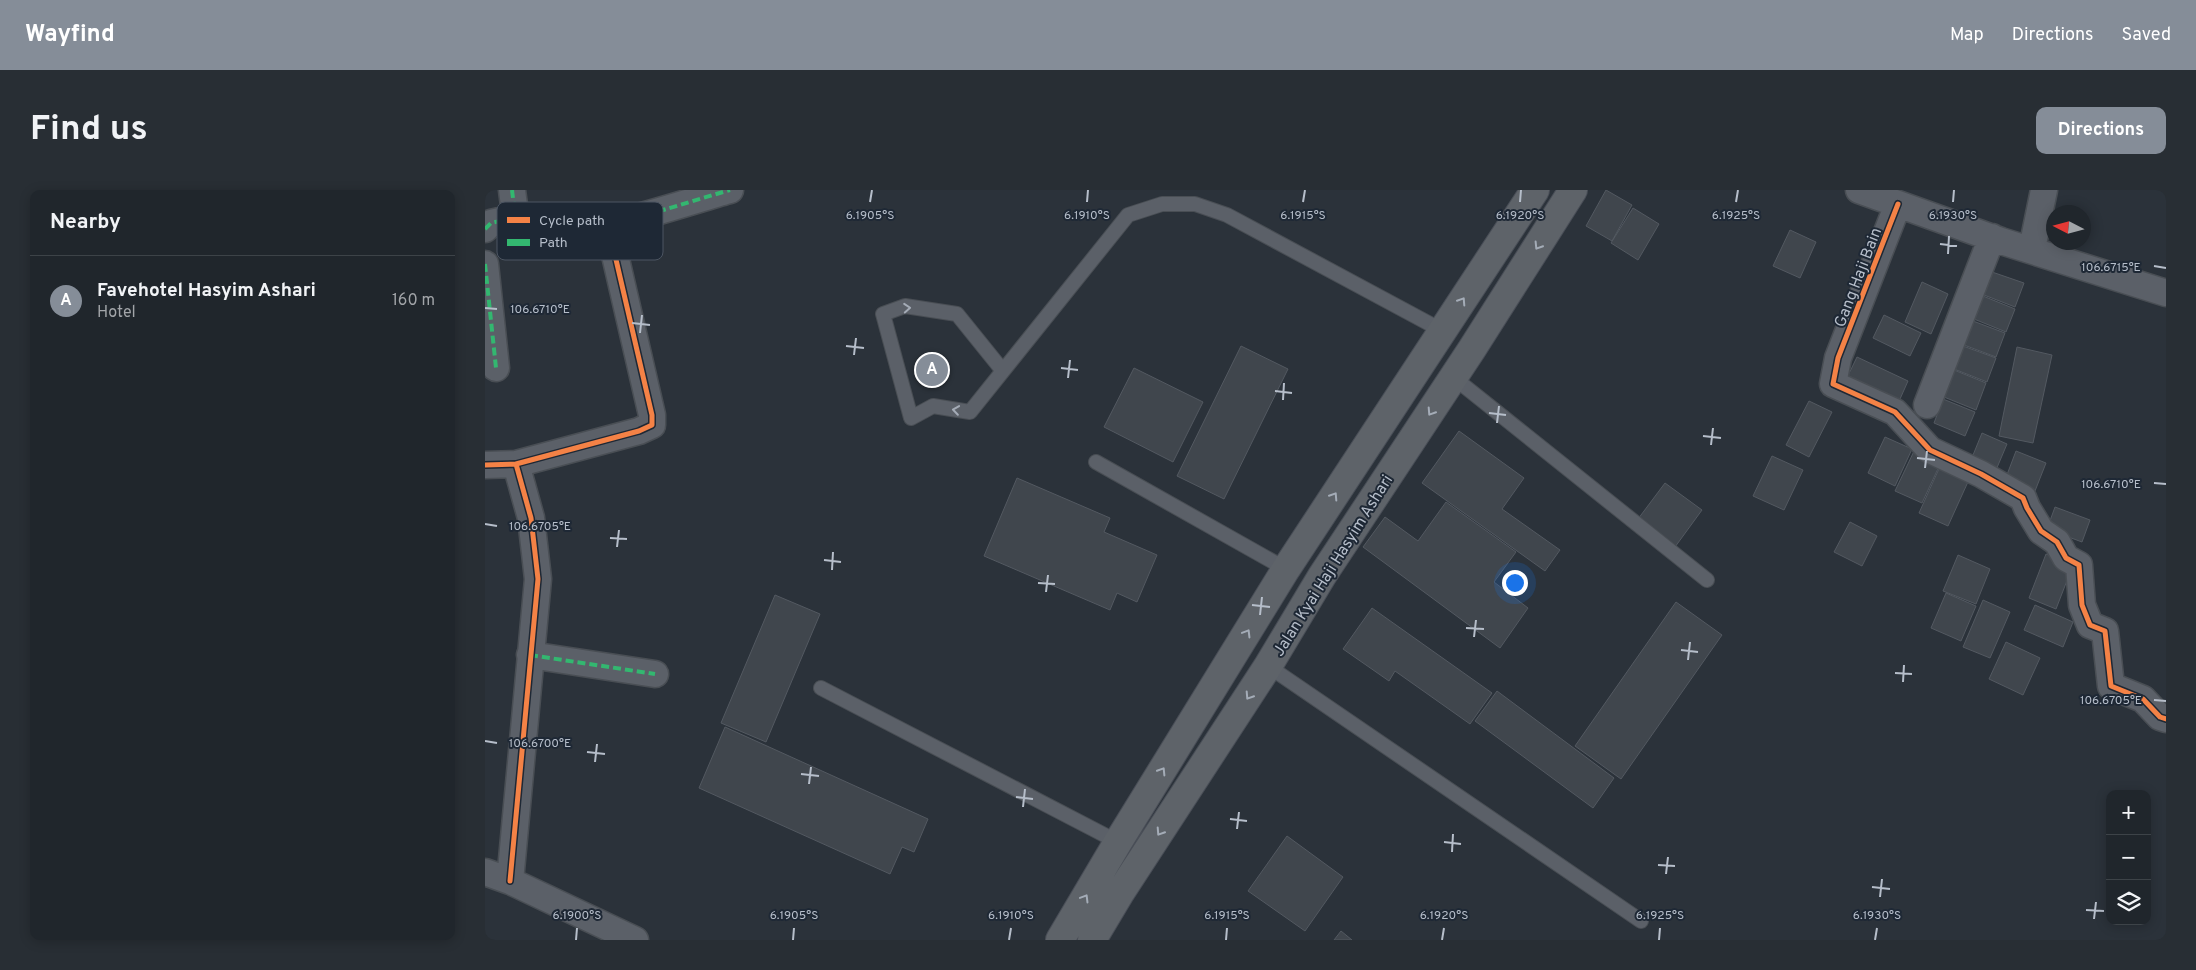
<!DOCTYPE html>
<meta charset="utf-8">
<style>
body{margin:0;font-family:Overpass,sans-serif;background:#282e34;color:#f1f3f6}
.controls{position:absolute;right:15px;bottom:15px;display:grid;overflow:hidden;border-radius:10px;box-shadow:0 2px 12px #0003}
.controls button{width:45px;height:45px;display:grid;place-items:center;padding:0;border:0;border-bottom:1px solid #3d4348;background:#20262c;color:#f1f3f6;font:25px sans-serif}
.compass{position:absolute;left:1561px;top:15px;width:45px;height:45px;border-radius:50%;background:#20262c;box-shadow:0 2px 12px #0003;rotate:276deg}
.you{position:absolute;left:1029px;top:392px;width:18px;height:18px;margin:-12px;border:4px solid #fff;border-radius:50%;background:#1a73e8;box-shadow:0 0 0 8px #1a73e833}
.badge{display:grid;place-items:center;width:32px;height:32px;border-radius:50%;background:#858d98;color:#fff;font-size:16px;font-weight:700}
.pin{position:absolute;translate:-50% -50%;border:2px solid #fff;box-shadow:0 1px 5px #0006}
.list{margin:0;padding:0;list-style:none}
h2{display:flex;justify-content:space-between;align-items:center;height:65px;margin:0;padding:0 20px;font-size:21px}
h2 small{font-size:16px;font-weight:400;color:#a2a5a9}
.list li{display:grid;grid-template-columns:32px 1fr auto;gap:15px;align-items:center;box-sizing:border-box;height:90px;padding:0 20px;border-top:1px solid #3d4348}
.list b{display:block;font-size:19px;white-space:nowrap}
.list p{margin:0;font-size:16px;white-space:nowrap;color:#a2a5a9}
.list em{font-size:16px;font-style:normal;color:#a2a5a9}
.icon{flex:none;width:28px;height:28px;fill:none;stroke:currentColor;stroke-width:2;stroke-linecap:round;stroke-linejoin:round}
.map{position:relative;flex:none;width:1681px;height:750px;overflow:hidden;border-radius:10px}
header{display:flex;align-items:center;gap:30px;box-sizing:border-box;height:70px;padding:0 25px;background:#858d98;color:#fff}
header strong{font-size:24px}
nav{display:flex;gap:28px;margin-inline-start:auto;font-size:18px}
.intro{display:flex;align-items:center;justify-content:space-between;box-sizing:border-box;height:120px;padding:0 30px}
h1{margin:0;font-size:35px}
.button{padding:12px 22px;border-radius:10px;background:#858d98;color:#fff;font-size:18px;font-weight:700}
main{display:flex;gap:30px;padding:0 30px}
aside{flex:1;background:#20262c;border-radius:10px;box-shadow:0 2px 12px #0003}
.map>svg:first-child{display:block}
.building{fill:#40464d;stroke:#535961}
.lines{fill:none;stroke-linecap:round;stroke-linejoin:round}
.service-casing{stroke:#494e54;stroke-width:16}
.minor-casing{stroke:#494e54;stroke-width:29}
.primary-casing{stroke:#494e57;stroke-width:30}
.service{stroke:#5b6068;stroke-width:14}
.minor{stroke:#5b6068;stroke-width:26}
.primary{stroke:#5e6369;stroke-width:28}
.quiet{stroke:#33b770;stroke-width:4;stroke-dasharray:8 4;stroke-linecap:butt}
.cycleway-casing{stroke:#1e2835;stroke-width:8}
.cycleway{stroke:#f48246;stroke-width:5}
.oneway{stroke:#a4acb7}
.oneway2{stroke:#a4abb6}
.ticks{fill:none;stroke:#b6beca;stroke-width:2}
.labels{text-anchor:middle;stroke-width:4;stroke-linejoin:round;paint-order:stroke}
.street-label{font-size:16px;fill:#b6beca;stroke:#1e2835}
.key{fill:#1e2835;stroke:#4c5562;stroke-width:1}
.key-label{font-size:14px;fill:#b6beca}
.ticks-label{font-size:12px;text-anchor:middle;fill:#b6beca;stroke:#1e2835;stroke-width:4;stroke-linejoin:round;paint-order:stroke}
</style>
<header>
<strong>Wayfind</strong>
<nav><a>Map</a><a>Directions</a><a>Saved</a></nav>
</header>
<div class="intro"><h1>Find us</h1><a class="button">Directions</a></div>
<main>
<aside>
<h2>Nearby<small></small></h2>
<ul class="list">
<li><span class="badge">A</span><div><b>Favehotel Hasyim Ashari</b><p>Hotel</p></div><em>160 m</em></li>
</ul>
</aside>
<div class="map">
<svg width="1681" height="750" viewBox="0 0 1681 750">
<rect width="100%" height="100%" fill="#2b323a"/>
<path class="building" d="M1121,0L1147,15L1127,51L1101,36Z
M1148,18L1174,34L1153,70L1126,53Z
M1305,40L1331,52L1315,88L1288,76Z
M1507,82L1539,93L1530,117L1499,105Z
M1437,92L1463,104L1446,144L1420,132Z
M1498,106L1530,119L1521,142L1489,129Z
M1399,125L1436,143L1425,166L1388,148Z
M1488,131L1520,143L1511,167L1479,155Z
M756,156L803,179L739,309L692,286Z
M1478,156L1511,168L1502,192L1469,179Z
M1532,157L1567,165L1548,253L1514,246Z
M1372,167L1423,191L1411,218L1359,194Z
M649,178L718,212L688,272L619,237Z
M1469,180L1501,193L1491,220L1459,207Z
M1458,209L1490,222L1480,246L1449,233Z
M1324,211L1347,222L1324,267L1301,255Z
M974,241L1039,288L1017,319L1075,360L1060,381L937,293Z
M1497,243L1522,254L1511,280L1486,270Z
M1400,247L1427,259L1410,296L1383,283Z
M1431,257L1457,270L1437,313L1410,301Z
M1531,261L1561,273L1550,301L1520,290Z
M1287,266L1318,280L1299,320L1268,306Z
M1458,270L1487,283L1463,336L1434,323Z
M532,288L625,328L619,342L672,365L652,412L632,403L625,420L499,366Z
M1180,293L1217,320L1190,357L1153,329Z
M961,312L1031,362L1009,392L1043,418L1015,458L878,357L900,327L933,351Z
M1570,317L1605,330L1597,352L1562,339Z
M1365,332L1392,346L1377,376L1349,362Z
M1561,364L1588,375L1571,419L1544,408Z
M1473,365L1505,379L1491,414L1458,401Z
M1461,403L1491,416L1476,451L1446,438Z
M290,405L335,424L281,552L236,533Z
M1498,410L1525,422L1505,468L1478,457Z
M1191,412L1237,445L1136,589L1090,556Z
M1550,415L1588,432L1578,457L1539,440Z
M887,418L1007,503L985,534L910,481L904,491L858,459Z
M1521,452L1555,468L1538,505L1504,489Z
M1012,501L1129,588L1108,618L990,531Z
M240,537L443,629L429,662L417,657L405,684L214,598Z
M802,646L858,687L820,741L763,701Z
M856,741L867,750H849Z"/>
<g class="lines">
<g class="service-casing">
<path id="service" d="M518,181L472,124L420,116L398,124L426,228L448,216L485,222L643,25L677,14H710L742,25L958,141
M968,187L1222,390
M611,272L801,379
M783,476L1156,731
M336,498L633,652"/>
</g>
<g class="minor-casing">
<path id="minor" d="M27,0C29,16 30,35 46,44C69,57 212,9 245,0
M1374,0L1516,51L1681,103
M1413,14L1353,168L1348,194L1410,222L1445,260L1496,284L1538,308L1542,318L1556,341L1572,352L1581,368L1594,375L1597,415L1605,435L1620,441L1626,496L1658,509L1675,527L1681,529
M0,39L6,33L32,27
M1547,59L1559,0
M0,74L11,178
M1442,215L1507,47
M0,275L31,274L154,241L167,235V225L123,35
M45,465L170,484
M0,682L25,691L150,750
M25,691L53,389L46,328L31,274"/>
</g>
<g class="primary-casing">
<path id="primary" d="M575,750L633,652L801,379L1050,0
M607,750L635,703L783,476L837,386L987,159L1088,0"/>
</g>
<use href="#service" class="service"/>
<use href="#minor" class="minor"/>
<use href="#primary" class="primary"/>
<path class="quiet" d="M27,0C29,16 30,35 46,44C69,57 212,9 245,0
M0,39L6,33L32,27
M0,74L11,178
M45,465L170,484"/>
<g class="cycleway-casing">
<path id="cycleway" d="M1413,14L1353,168L1348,194L1410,222L1445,260L1496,284L1538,308L1542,318L1556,341L1572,352L1581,368L1594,375L1597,415L1605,435L1620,441L1626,496L1658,509L1675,527L1681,529
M0,275L31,274L154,241L167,235V225L123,35
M25,691L53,389L46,328L31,274"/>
</g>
<use href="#cycleway" class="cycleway"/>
</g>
<defs><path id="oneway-chevron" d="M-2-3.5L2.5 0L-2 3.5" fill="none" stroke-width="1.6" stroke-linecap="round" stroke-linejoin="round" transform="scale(1.25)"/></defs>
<g class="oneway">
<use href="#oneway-chevron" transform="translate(1053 56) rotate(122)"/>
<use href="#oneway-chevron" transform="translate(977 111) rotate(-57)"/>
<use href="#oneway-chevron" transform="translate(946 222) rotate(123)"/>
<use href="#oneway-chevron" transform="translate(849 306) rotate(-57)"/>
<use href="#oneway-chevron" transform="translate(762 443) rotate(-59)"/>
<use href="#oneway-chevron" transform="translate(764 506) rotate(123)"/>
<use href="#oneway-chevron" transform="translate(677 581) rotate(-58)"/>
<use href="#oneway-chevron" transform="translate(675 642) rotate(123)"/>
<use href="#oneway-chevron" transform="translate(600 708) rotate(-59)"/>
</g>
<g class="oneway2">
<use href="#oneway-chevron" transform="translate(422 118) rotate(-4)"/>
<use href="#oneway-chevron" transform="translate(471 220) rotate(-172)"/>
</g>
<path class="ticks" d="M385,12L387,0M602,12L603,0M818,12L820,0M1035,12L1036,0M1251,12L1253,0M1468,12L1469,0M1455,54L1472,56M1463,64L1464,46M1669,76L1681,78M0,118L12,119M147,133L165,135M155,143L157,125M361,156L379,158M369,165L371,148M576,178L593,180M583,188L585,170M790,201L807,203M798,210L799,193M1004,223L1021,225M1012,233L1014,216M1218,246L1236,248M1226,255L1228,238M1432,268L1450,270M1440,278L1442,261M1669,293L1681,294M0,334L12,336M125,348L142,349M132,357L134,340M339,370L356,372M347,380L348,362M553,393L570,394M561,402L563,385M767,415L785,417M775,425L777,407M981,438L999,439M989,447L991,430M1196,460L1213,462M1203,470L1205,452M1410,483L1427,484M1418,492L1419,475M1669,510L1681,511M0,551L12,553M102,562L120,564M110,572L112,554M316,584L334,586M324,594L326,577M531,607L548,609M538,617L540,599M745,629L762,631M752,639L754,622M959,652L976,654M967,662L968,644M1173,675L1190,676M1181,684L1183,667M1387,697L1405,699M1395,707L1397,689M1601,720L1619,721M1609,729L1611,712M91,750L92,738M308,750L309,738M524,750L526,738M741,750L742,738M957,750L959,738M1174,750L1175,738M1390,750L1392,738"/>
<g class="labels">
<g class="street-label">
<text transform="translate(1372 87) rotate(-69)" y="6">Gang Haji Bain</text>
<text transform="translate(847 375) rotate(-58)" y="6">Jalan Kyai Haji Hasyim Ashari</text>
</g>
</g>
<rect x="12" y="12" width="166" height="58" rx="8" class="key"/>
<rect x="22" y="27" width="23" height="6" fill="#f48246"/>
<rect x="22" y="49" width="23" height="7" fill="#33b770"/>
<g class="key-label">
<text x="54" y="35">Cycle path</text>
<text x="54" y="57">Path</text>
</g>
<g class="ticks-label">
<text x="385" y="29">6.1905°S</text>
<text x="602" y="29">6.1910°S</text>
<text x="818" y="29">6.1915°S</text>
<text x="1035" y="29">6.1920°S</text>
<text x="1251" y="29">6.1925°S</text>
<text x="1468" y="29">6.1930°S</text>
<text x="1626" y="81">106.6715°E</text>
<text x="55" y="123">106.6710°E</text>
<text x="1626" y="298">106.6710°E</text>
<text x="55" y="340">106.6705°E</text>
<text x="1626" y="514">106.6705°E</text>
<text x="55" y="557">106.6700°E</text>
<text x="92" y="729">6.1900°S</text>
<text x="309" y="729">6.1905°S</text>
<text x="526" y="729">6.1910°S</text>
<text x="742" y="729">6.1915°S</text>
<text x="959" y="729">6.1920°S</text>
<text x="1175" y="729">6.1925°S</text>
<text x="1392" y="729">6.1930°S</text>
</g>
</svg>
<div class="controls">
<button>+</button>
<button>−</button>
<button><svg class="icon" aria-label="layers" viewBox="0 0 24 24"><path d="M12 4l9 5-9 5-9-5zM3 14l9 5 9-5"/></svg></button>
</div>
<svg class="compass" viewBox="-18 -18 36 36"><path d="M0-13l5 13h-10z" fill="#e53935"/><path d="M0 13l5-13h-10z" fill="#a2a5a9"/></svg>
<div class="you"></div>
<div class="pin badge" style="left:447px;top:180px">A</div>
</div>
</main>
